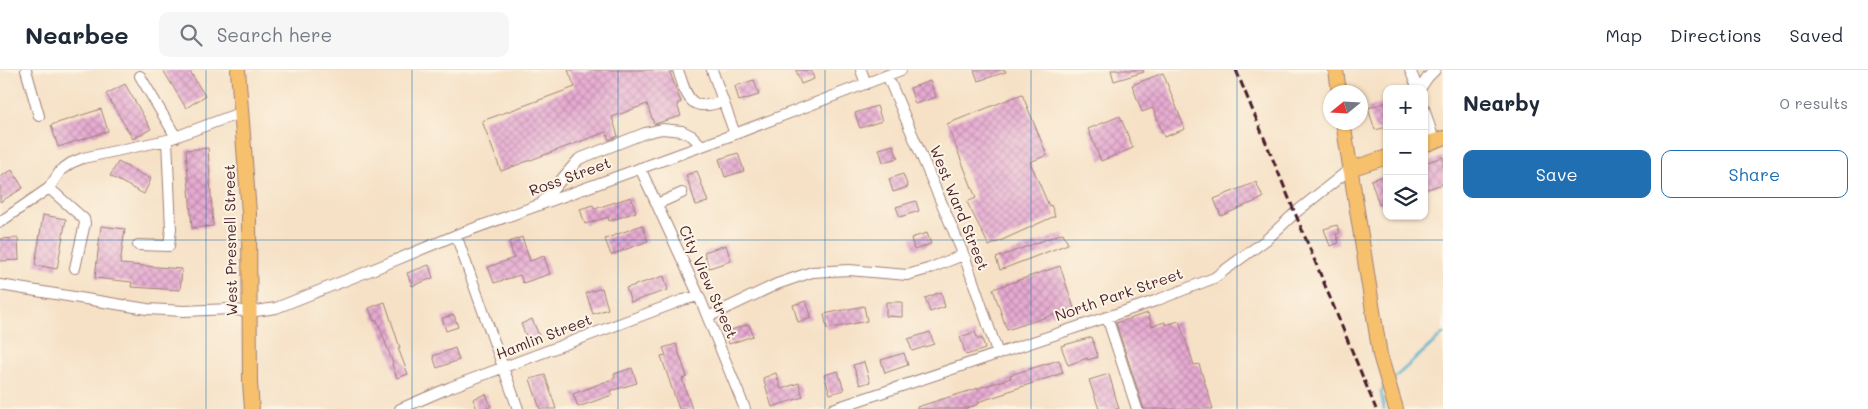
<!DOCTYPE html>
<meta charset="utf-8">
<style>
body{margin:0;font-family:Mali,sans-serif;background:#f6f6f7;color:#1f2937}
.controls{position:absolute;right:15px;top:15px;display:grid;overflow:hidden;border-radius:10px;box-shadow:0 1px 4px #0004}
.controls button{width:45px;height:45px;display:grid;place-items:center;padding:0;border:0;border-bottom:1px solid #e0e1e3;background:#fff;color:#1f2937;font:25px sans-serif}
.compass{position:absolute;left:1323px;top:15px;width:45px;height:45px;border-radius:50%;background:#fff;box-shadow:0 1px 4px #0004;rotate:252deg}
.list{margin:0;padding:0;list-style:none}
h2{display:flex;justify-content:space-between;align-items:center;height:65px;margin:0;padding:0 20px;font-size:21px}
h2 small{font-size:16px;font-weight:400;color:#747a83}
.actions{display:flex;gap:10px;padding:15px 20px}
.actions a{flex:1;padding:11px 0;border:1px solid #1f6fb2;border-radius:10px;text-align:center;font-size:18px;color:#1f6fb2}
.actions .main{background:#1f6fb2;color:#fff}
.icon{flex:none;width:28px;height:28px;fill:none;stroke:currentColor;stroke-width:2;stroke-linecap:round;stroke-linejoin:round}
.map{position:relative;flex:none;width:1443px;height:339px;overflow:hidden}
header{display:flex;align-items:center;gap:30px;box-sizing:border-box;height:70px;padding:0 25px;background:#fff;border-bottom:1px solid #e0e1e3}
header strong{font-size:24px}
nav{display:flex;gap:28px;margin-inline-start:auto;font-size:18px}
.search{width:350px;height:45px;background:#f6f6f7;display:flex;align-items:center;gap:12px;box-sizing:border-box;padding:0 18px;border-radius:10px;color:#747a83;font-size:19px}
main{display:flex}
aside{flex:1;background:#fff}
.map>svg:first-child{display:block}
.lines{fill:none;stroke-linecap:round;stroke-linejoin:round}
.stream{stroke:#4badca;stroke-width:3}
.building{fill:url(#building-cross-hatch)}
.minor-casing{stroke:#a08078;stroke-width:12}
.major-casing{stroke:#a08078;stroke-width:16}
.minor{stroke:#fff;stroke-width:10}
.major{stroke:#f7c06c;stroke-width:14}
.rail{stroke:#4a1f2b;stroke-width:3;stroke-dasharray:8 4;stroke-linecap:butt}
.grid{fill:none;stroke:#1f6fb2;stroke-width:1;stroke-opacity:0.55}
.labels{text-anchor:middle;stroke-width:4;stroke-linejoin:round;paint-order:stroke}
.street-label{font-size:15px;fill:#4a1f2b;stroke:#fcf5e5}
</style>
<header>
<strong>Nearbee</strong>
<div class="search"><svg class="icon" aria-label="search" viewBox="0 0 24 24"><circle cx="10" cy="10" r="6"/><path d="M15 15l6 6"/></svg>Search here</div>
<nav><a>Map</a><a>Directions</a><a>Saved</a></nav>
</header>
<main>
<div class="map">
<svg width="1443" height="339" viewBox="0 0 1443 339">
<defs>
<pattern id="building-cross-hatch" width="8" height="8" patternUnits="userSpaceOnUse" patternTransform="scale(1.25)"><rect width="8" height="8" fill="#e6aad2"/><path d="M0 0l8 8M0 8l8-8" fill="none" stroke="#bc8aab"/></pattern>
</defs>
<rect width="100%" height="100%" fill="#fcf5e5"/>
<filter id="ink" filterUnits="userSpaceOnUse"><feTurbulence type="fractalNoise" baseFrequency=".02" numOctaves="2"/><feDisplacementMap in="SourceGraphic" scale="10" xChannelSelector="R" yChannelSelector="G"/><feConvolveMatrix kernelMatrix="1 2 1 2 8 2 1 2 1" color-interpolation-filters="sRGB"/></filter>
<filter id="wash" filterUnits="userSpaceOnUse"><feTurbulence type="fractalNoise" baseFrequency=".0096" numOctaves="4" result="noise"/><feDisplacementMap in="SourceGraphic" scale="20" xChannelSelector="R" yChannelSelector="G"/><feGaussianBlur stdDeviation="1.12" result="paint"/><feColorMatrix in="noise" values="0 0 0 0 0 0 0 0 0 0 0 0 0 0 0 0 0 1.4 0 .05"/><feComposite in="paint" operator="in"/></filter>
<g filter="url(#wash)">
<rect width="100%" height="100%" fill="#f6e1c6"/>
<g class="lines">
<path class="stream" d="M1392,310L1443,264
M1384,339L1381,322L1386,316"/>
</g>
<g id="blocks">
<path class="building" d="M163,0H189L205,26L186,38Z
M568,0H669L681,32L677,34L681,46L654,54L647,34L612,47L618,66L609,70L606,62L501,101L482,51L575,17Z
M796,0H811L814,9L801,14Z
M974,0H1005L1006,2L978,11Z
M1111,0H1143L1144,2L1114,11Z
M1163,3L1185,59L1164,67L1153,38L1142,42L1132,15Z
M754,10L759,25L739,31L735,16Z
M930,11L936,27L915,34L910,18Z
M125,14L151,59L133,69L106,24Z
M1022,24L1047,85L1030,92L1049,136L1051,135L1055,146L989,176L967,132L976,128L947,54Z
M1387,32V57L1375,60L1368,38Z
M877,36L882,51L860,58L855,43Z
M101,39L108,61L58,77L51,55Z
M1120,46L1133,78L1101,91L1088,59Z
M893,75L898,88L883,92L879,79Z
M208,78L213,156L192,158L186,80Z
M738,83L744,101L725,107L719,89Z
M1443,87V114L1424,120V93Z
M118,92L151,109L144,124L110,106Z
M12,100L23,118L0,132V107Z
M697,101L708,132L696,135L686,105Z
M903,104L908,117L893,122L889,109Z
M1387,105V132L1379,135L1371,110Z
M1256,112L1263,128L1221,146L1214,129Z
M631,127L636,142L609,151L608,147L585,154L580,139L593,135L594,139Z
M916,131L919,141L900,147L896,137Z
M43,145L66,149L57,199L35,195Z
M642,155L648,171L611,185L605,169Z
M1337,155L1340,163L1336,164L1339,173L1330,176L1324,159Z
M101,156L125,159L120,194L182,199L180,220L131,217L132,212L95,208Z
M927,163L931,174L914,180L911,168Z
M1063,163L1068,174L1000,200L996,188Z
M522,167L530,191L544,186L550,204L523,213L520,205L494,213L488,197L514,188L509,172Z
M18,168L19,190L0,191V169Z
M726,175L731,191L709,198L704,182Z
M429,195L433,208L412,216L407,203Z
M1060,196L1074,238L1007,260L993,219Z
M664,206L668,220L631,232L626,218Z
M602,218L608,239L593,244L586,223Z
M941,222L945,237L930,242L925,228Z
M806,231L812,248L798,252L793,235Z
M385,232L400,278H398L408,304L397,308L392,294L393,293L377,250L374,251L369,238Z
M886,232H902V247L886,246Z
M864,236L867,251L827,259L824,244Z
M1148,243L1152,256L1165,252L1166,255L1179,251L1194,295L1199,294L1213,339H1144L1116,253Z
M454,245L458,257L446,261L442,248Z
M532,249L540,268L529,273L521,254Z
M749,254L753,266L729,274L725,262Z
M930,262L934,274L912,281L908,269Z
M975,262L978,270L982,268L985,279L966,285L960,267Z
M1092,267L1098,287L1087,290V288L1068,295L1061,276Z
M676,274L687,307L682,309L692,339H679L661,286L666,285L663,278Z
M455,278L459,290L437,298L433,286Z
M904,283L908,295L885,303L881,290Z
M1059,290L1063,303L1006,322V323L978,332L979,334L964,339H917V337L1011,308L1010,305Z
M864,292L870,312L860,315L853,295Z
M632,298L637,313L610,321L612,325L578,337L573,324L615,308L614,304Z
M838,301L844,320L830,324L824,305Z
M776,303L781,319L799,313L803,327L772,337L763,308Z
M1109,304L1119,339H1099L1089,310Z
M545,305L556,339H540L530,309Z
M486,324L491,337L477,339L473,329Z"/>
</g>
</g>
<g filter="url(#ink)">
<use href="#blocks" fill-opacity="0" stroke="#a08078" stroke-width="1"/>
<g class="lines">
<g class="minor-casing">
<path id="minor" d="M26,0L39,46
M678,0C687,27 690,44 723,31
M712,0L735,64
M861,0L866,14
M1410,0L1418,19
M887,5L965,188L998,284
M140,6L176,67
M1420,19L1428,7L1435,0
M1424,38L1434,71
M640,98L699,226L745,339
M49,118L84,149L85,153L75,198
M543,131L579,89L645,63L662,59L682,61L692,66L702,76
M657,134L682,123
M0,152L49,118L61,100L71,93L83,88L167,70L242,42
M456,165L518,339
M138,175L169,176L171,159L167,70
M0,215L147,239L184,241L230,239L249,242L276,238L379,197L456,165L735,64L901,0
M708,247L777,214L812,202L849,200L907,205L928,199L963,185
M1107,247L1137,339
M400,339L451,317L683,230L699,226
M833,339L1155,231L1214,208L1266,170L1295,143L1350,99"/>
</g>
<g class="major-casing">
<path id="major" d="M238,0L249,143L250,313L252,339
M1336,0L1339,22
M1343,52L1380,285L1396,339
M1424,75L1443,68
M1350,99L1387,87"/>
</g>
<use href="#minor" class="minor"/>
<use href="#major" class="major"/>
<path class="rail" d="M1236,0L1376,339"/>
</g>
</g>
<path class="grid" d="M206,0V339M412,0V339M618,0V339M825,0V339M1031,0V339M1237,0V339M0,170H1443"/>
<g class="labels">
<g class="street-label">
<text transform="translate(570 107) rotate(-20)" y="5">Ross Street</text>
<text transform="translate(959 138) rotate(68)" y="5">West Ward Street</text>
<text transform="translate(231 170) rotate(-91)" y="5">West Presnell Street</text>
<text transform="translate(708 212) rotate(66)" y="5">City View Street</text>
<text transform="translate(1119 225) rotate(-19)" y="5">North Park Street</text>
<text transform="translate(544 267) rotate(-21)" y="5">Hamlin Street</text>
</g>
</g>
</svg>
<div class="controls">
<button>+</button>
<button>−</button>
<button><svg class="icon" aria-label="layers" viewBox="0 0 24 24"><path d="M12 4l9 5-9 5-9-5zM3 14l9 5 9-5"/></svg></button>
</div>
<svg class="compass" viewBox="-18 -18 36 36"><path d="M0-13l5 13h-10z" fill="#e53935"/><path d="M0 13l5-13h-10z" fill="#747a83"/></svg>
</div>
<aside>
<h2>Nearby<small>0 results</small></h2>
<ul class="list">
</ul>
<div class="actions"><a class="main">Save</a><a>Share</a></div>
</aside>
</main>
